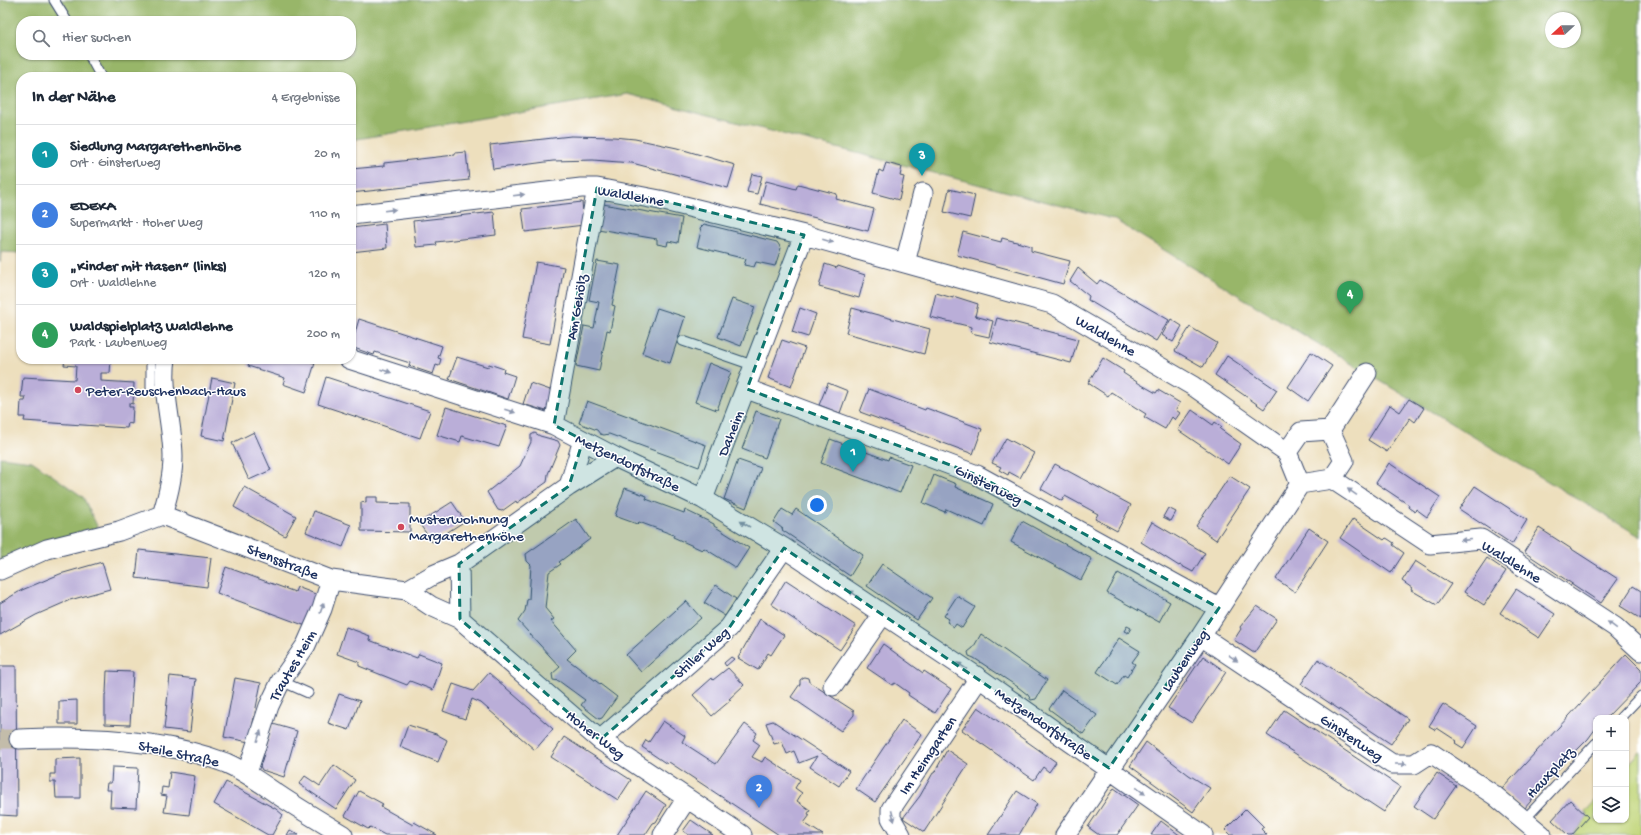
<!DOCTYPE html>
<html lang="de">
<meta charset="utf-8">
<style>
body{margin:0;font-family:"Gochi Hand",sans-serif;background:#f2f2f3;color:#1f2937}
.controls{position:absolute;right:12px;bottom:12px;display:grid;overflow:hidden;border-radius:8px;box-shadow:0 1px 3px #0004}
.controls button{width:36px;height:36px;display:grid;place-items:center;padding:0;border:0;border-bottom:1px solid #e0e1e3;background:#fff;color:#1f2937;font:20px sans-serif}
.compass{position:absolute;left:1545px;top:12px;width:36px;height:36px;border-radius:50%;background:#fff;box-shadow:0 1px 3px #0004;rotate:249deg}
.you{position:absolute;left:817px;top:505px;width:14px;height:14px;margin:-10px;border:3px solid #fff;border-radius:50%;background:#1a73e8;box-shadow:0 0 0 6px #1a73e833}
.badge{display:grid;place-items:center;width:26px;height:26px;border-radius:50%;background:#d1495b;color:#fff;font-size:13px;font-weight:700}
.pin{position:absolute;translate:-50% -33px;filter:drop-shadow(0 1px 2px #0008)}
.pin::after{content:'';position:absolute;top:21px;width:14px;height:12px;background:inherit;clip-path:polygon(0 0,100% 0,50% 100%)}
.list{margin:0;padding:0;list-style:none}
h2{display:flex;justify-content:space-between;align-items:center;height:52px;margin:0;padding:0 16px;font-size:17px}
h2 small{font-size:13px;font-weight:400;color:#747a83}
.list li{display:grid;grid-template-columns:26px 1fr auto;gap:12px;align-items:center;box-sizing:border-box;height:60px;padding:0 16px;border-top:1px solid #e0e1e3}
.list b{display:block;font-size:15px;white-space:nowrap}
.list p{margin:0;font-size:13px;white-space:nowrap;color:#747a83}
.list em{font-size:13px;font-style:normal;color:#747a83}
.icon{flex:none;width:22px;height:22px;fill:none;stroke:currentColor;stroke-width:2;stroke-linecap:round;stroke-linejoin:round}
.map{position:relative;flex:none;width:1641px;height:835px;overflow:hidden}
.search{position:absolute;background:#fff;box-shadow:0 1px 3px #0004;left:16px;top:16px;width:340px;height:44px;display:flex;align-items:center;gap:10px;box-sizing:border-box;padding:0 14px;border-radius:16px;color:#747a83;font-size:15px}
.panel{position:absolute;background:#fff;box-shadow:0 1px 3px #0004;left:16px;top:72px;width:340px;height:292px;border-radius:16px}
.map>svg:first-child{display:block}
.green{fill:#c1d579;stroke:#6e826c}
.forest{fill:#98b669;stroke:#5a7264;fill-rule:evenodd}
.building{fill:#baaed8}
.lines{fill:none;stroke-linecap:round;stroke-linejoin:round}
.minor-tunnel{stroke:#c3bcaa;stroke-width:19;stroke-dasharray:19 10;stroke-linecap:butt}
.service-casing{stroke:#3a496c;stroke-width:11}
.minor-casing{stroke:#3a496c;stroke-width:21}
.service{stroke:#fff;stroke-width:9}
.minor{stroke:#fff;stroke-width:19}
.oneway{fill:#8d97ae}
.marked{fill:#0f766e;fill-opacity:0.2;stroke:#0f766e;stroke-width:3;stroke-dasharray:8 5;stroke-linejoin:round}
.poi-dot{fill:#d1495b;stroke:#fff;stroke-width:1.5}
.labels{text-anchor:middle;stroke-width:3;stroke-linejoin:round;paint-order:stroke}
.street-label{font-size:15px;fill:#1b2f5e;stroke:#fff}
.poi-label{font-size:15px;fill:#1b2f5e;stroke:#fff;text-anchor:start}
</style>
<div class="map">
<svg width="1641" height="835" viewBox="0 0 1641 835">
<rect width="100%" height="100%" fill="#fff"/>
<filter id="ink" filterUnits="userSpaceOnUse"><feTurbulence type="fractalNoise" baseFrequency=".025" numOctaves="2"/><feDisplacementMap in="SourceGraphic" scale="8" xChannelSelector="R" yChannelSelector="G"/><feConvolveMatrix kernelMatrix="1 2 1 2 8 2 1 2 1" color-interpolation-filters="sRGB"/></filter>
<filter id="wash" filterUnits="userSpaceOnUse"><feTurbulence type="fractalNoise" baseFrequency=".012" numOctaves="4" result="noise"/><feDisplacementMap in="SourceGraphic" scale="16" xChannelSelector="R" yChannelSelector="G"/><feGaussianBlur stdDeviation="0.9" result="paint"/><feColorMatrix in="noise" values="0 0 0 0 0 0 0 0 0 0 0 0 0 0 0 0 0 1.4 0 .05"/><feComposite in="paint" operator="in"/></filter>
<g filter="url(#wash)">
<rect width="100%" height="100%" fill="#eddfbd"/>
<path class="green" d="M1641,751V835H1572L1588,817L1585,812L1596,800V820H1626V767Z"/>
<path class="forest" d="M0,0H1641V537L1325,348L1113,219L627,94L351,140V77H21V253L1,252L0,262ZM1551,18H1575V42H1551ZM21,21H351V55H21Z
M0,457L32,461L83,497L100,532L0,566Z"/>
<g id="blocks">
<path class="building" d="M571,136L614,137L635,139L677,148L735,165L728,188L632,163L593,160L553,161L493,169L490,145Z
M466,152L469,180L351,193V169L384,166V163L455,155V153Z
M886,163L902,167L900,176L904,177L899,200L873,193L879,170L883,172Z
M752,174L762,176L757,194L747,192Z
M766,181L796,189L798,184L837,194L836,199L874,209L868,231L760,204Z
M949,189L975,195L970,218L944,212Z
M582,202L584,225L525,232L522,209Z
M603,204L682,218L678,243L668,241L667,246L657,244V239L598,229Z
M494,212L496,235L436,242L437,245L416,247L413,221Z
M385,224L387,248L351,252V228Z
M704,224L777,242L781,248L775,266L756,262L754,267L744,265L746,259L697,247L701,231L700,228Z
M963,232L1001,242L1002,238L1031,246V251L1070,261L1063,284L957,255Z
M597,261L620,265L612,305L615,306L610,331L607,330L599,371L576,366L584,326L594,328L599,302L589,300Z
M536,262L564,267L550,344L522,339Z
M825,264L837,268L838,266L865,275L859,298L819,287Z
M1078,268L1097,284L1100,280L1169,320L1156,341L1088,300L1089,296L1070,281Z
M936,293L953,298V296L978,304L975,316L993,321L989,337L971,333L972,327L930,317Z
M732,299L755,307L741,346L718,337Z
M657,308L685,317L670,363L642,353Z
M800,308L816,314L808,337L792,332Z
M852,308L930,329L924,354L846,333Z
M997,318L1078,339L1071,363L990,342Z
M359,319L442,346L438,358L441,359L439,366L436,365L433,374L409,366L410,363L375,352L374,355L351,347Z
M1171,319L1182,326L1173,342L1162,335Z
M1190,327L1217,343L1203,367L1175,351Z
M782,340L805,348L791,387L768,378Z
M1311,352L1332,366L1308,401L1288,387Z
M1227,356L1277,390L1264,409L1215,375Z
M457,357L488,367L489,364L504,369L503,372L515,376L508,399L449,379Z
M1103,358L1124,371L1123,373L1140,384L1156,393L1158,390L1180,403L1176,410L1180,413L1175,420L1172,417L1165,429L1144,417L1146,414L1111,392L1108,396L1088,383Z
M65,359H111L110,373H101V381L134,383L133,404L129,403V407H133L132,424L128,423L127,428L24,421L25,417H20L21,401H25L26,397H21L23,377L75,380L76,366L64,365Z
M250,359H302L315,363L306,392L283,384L285,378L248,366Z
M709,363L731,372L717,410L695,402Z
M326,377L430,411L420,438L318,404Z
M212,378L235,383L224,441L201,436Z
M530,383L553,391L546,411L523,404Z
M828,383L848,391L840,413L819,405Z
M869,389L925,410L926,408L982,429L973,454L860,412Z
M1409,399L1424,408L1415,422L1410,418L1387,452L1368,440L1390,405L1400,412Z
M587,401L706,445L699,467L609,434L604,435L600,434L597,430L579,423Z
M446,407L507,426L499,447L462,436L460,442L437,435Z
M1192,410L1213,425L1215,422L1222,427L1220,429L1241,444L1228,464L1178,430Z
M756,411L779,419L765,458L742,449Z
M254,432L271,470L249,480L232,443Z
M535,433L540,436L558,441L560,445L548,474L547,482L517,503L516,501L502,511L498,510L487,492L520,466L531,442V435Z
M1006,438L1034,453L1020,478L1009,472L1008,475L999,470L1001,467L992,463Z
M830,439L888,460L889,457L911,465L900,493L821,463Z
M738,460L761,468L746,508L724,499Z
M1389,463L1440,497L1427,517L1416,509L1415,512L1409,508L1408,507L1409,505L1376,483Z
M1055,464L1131,505L1117,531L1095,519L1098,514L1065,496L1062,501L1041,489Z
M934,475L956,484L955,487L993,504L984,526L946,509L945,512L923,503Z
M1230,476L1250,489L1216,540L1196,526Z
M1475,486L1527,520L1512,544L1459,509Z
M244,487L296,516L285,536L234,507Z
M625,488L647,496L646,499L684,513L685,510L714,524V526L749,548L736,568L704,548L702,550L673,537L674,535L639,522L637,524L615,516Z
M366,497H377V503L410,504V532L361,531V502L366,503Z
M452,502L465,521L432,542L419,523Z
M1168,508L1176,512L1171,521L1163,517Z
M782,509L792,515L796,509L863,555L850,576L782,530L783,529L774,522Z
M314,511L351,525L343,547L306,532Z
M576,519L590,539L559,562L561,564L549,572L545,608L554,619L551,621L576,650L567,659L617,697L602,718L599,719L581,705L585,700L559,681L553,680L552,674L560,667L518,621L525,611L527,600L529,599L531,565L527,561L526,554Z
M1353,519L1384,540L1386,538L1388,539L1394,543L1393,545L1404,553L1391,573L1340,538Z
M1022,521L1092,559L1081,580L1011,542Z
M1152,522L1205,553L1193,572L1180,565L1179,566L1141,542Z
M1309,528L1328,541L1295,592L1276,579Z
M1539,528L1618,579L1601,603L1524,552Z
M139,550L211,558L207,587L136,578Z
M1487,558L1506,571L1484,605L1464,592Z
M1415,561L1451,584L1437,605L1411,590L1412,588L1402,581Z
M102,562L110,589L70,600L36,615L0,635V603L22,590L60,574Z
M882,564L932,598L917,620L867,586Z
M226,567L295,592L297,587L318,595L306,626L217,593Z
M1118,573L1170,602L1159,622L1107,593Z
M786,580L856,626L840,650L771,604Z
M716,585L736,599L725,616L704,603Z
M1633,586L1641,591V619L1620,606Z
M1516,589L1555,614L1539,638L1500,613Z
M957,596L975,607L962,628L956,624L954,627L947,622L949,619L944,616Z
M686,601L701,618L641,672L626,655Z
M1257,606L1277,619L1254,653L1234,640L1241,629L1240,627Z
M760,619L784,635L771,655L768,653L758,670L738,658Z
M1127,626L1131,628L1128,633L1124,631Z
M346,627L370,636L369,640L417,658L419,654L442,663L433,690L410,681L407,685L359,666V662L337,654Z
M981,634L1047,680L1036,699L1031,700L1028,695L1018,687L974,658L969,656L968,652L973,648Z
M1119,638L1140,651L1132,662L1135,664L1127,677L1124,675L1117,685L1097,672Z
M883,644L923,673L924,671L951,689L935,713L908,695L909,693L895,683L892,685L867,668Z
M1626,654L1641,669V682L1607,717L1609,718H1596V728L1588,739L1563,764L1524,809L1502,789Z
M1203,656L1226,672L1192,723L1168,708Z
M731,657L734,659L726,666L724,663Z
M1318,659L1408,719L1391,744L1301,684Z
M0,666H16L17,816L0,815Z
M728,668L744,685L729,699L731,700L712,716L693,695L712,678L713,680Z
M107,671L133,672L130,725L105,724V694H106Z
M489,673L553,729L535,750L481,703L472,699L465,719L443,711L453,684L473,691Z
M170,676L196,679L190,732L164,729Z
M804,677L808,678L809,682L854,711V715L841,731L791,697L800,684V680Z
M235,678L261,683L249,742L224,737Z
M1062,690L1097,715L1083,734L1049,709Z
M339,694L360,701L349,730L328,723Z
M77,700V724H59V701Z
M1443,704L1477,726L1463,748L1455,743L1457,741L1437,728L1436,730L1429,726Z
M978,707L1056,762L1049,772L1043,767L1034,780L962,730Z
M1284,710L1400,787L1384,812L1267,735Z
M902,720L922,734L875,802L856,789Z
M663,721L685,736L682,742L716,764L745,724L757,733L753,740L760,745L752,757L762,762L765,757L800,780L795,788L802,793L797,801L810,810L808,814L810,815L804,823L823,835H779L669,762L667,764L642,747L646,740L649,742Z
M773,721L849,771L839,786L810,767L817,756L799,763L794,751L787,754L782,742L774,744L766,723Z
M273,724L297,731L284,777L262,770L260,766Z
M408,725L436,734L447,740L438,762L400,747Z
M564,737L631,780L618,800L551,757Z
M1146,742L1189,775L1210,788L1193,812L1130,766Z
M947,750L968,764L924,832L903,818L920,796L933,773H934L937,768Z
M80,758V798H56L55,782H50V774H55V759Z
M334,765L355,780L336,809L299,784L305,776L320,786Z
M112,767L138,768L136,808L110,807L111,790H106L107,783H111Z
M170,772L195,776L189,815L164,812L167,796L161,795L162,787L168,788Z
M1437,773L1456,786L1433,819L1414,806Z
M226,782L276,809L283,815L272,835H268L214,804Z
M1114,788L1138,805L1117,835H1099L1088,827Z
M359,791L383,804L381,807L413,825L414,822L437,835H385L370,827L368,829L345,816Z
M646,791L666,805L656,822L653,823L645,835H617Z
M1017,791L1037,804L1019,835H988Z
M1570,800L1588,817L1572,835H1568L1552,820Z
M1246,809L1264,827L1261,829L1267,835H1230L1225,830Z
M691,820L713,835H689L683,831Z
M1161,821L1178,834L1180,835H1151Z
M290,830L299,835H287Z"/>
</g>
</g>
<g filter="url(#ink)">
<use href="#blocks" fill-opacity="0" stroke="#3a496c" stroke-width="1"/>
<g class="lines">
<path class="minor-tunnel" d="M0,739H19"/>
<g class="service-casing">
<path id="service" d="M54,0L67,21
M89,55L101,77
M683,341L755,366
M151,359V388L167,395
M281,681L308,693
M1620,718L1641,696
M1525,819L1596,743"/>
</g>
<g class="minor-casing">
<path id="minor" d="M351,215L581,188H597L660,200L804,235L1052,304L1193,386L1287,452
M905,263L923,193
M349,359L554,425L615,457L703,499L784,548L979,678L1203,835
M747,389L977,475L1219,608
M554,425L597,188
M1330,430L1344,461L1332,479L1300,484L1287,452L1301,432Z
M1330,430L1367,373
M1332,479L1430,544L1481,539L1615,627L1641,651
M569,486L583,440
M703,499L804,235
M162,515C168,496 173,477 173,457C173,427 161,388 166,359
M459,564L460,619
M0,570L47,549L119,531L162,515L331,580L407,590L431,606L460,619L600,740L742,835
M407,590L433,575L459,564L569,486L615,457
M1201,636L1392,764H1414L1431,753L1494,795L1542,835
M833,686L883,614
M19,739C86,736 163,739 226,763C247,772 265,786 283,798C303,811 323,823 343,835
M600,740L729,628L784,548
M247,773L269,706L281,681L306,645L322,609L331,580
M663,835L687,798
M901,835L891,818V809L979,678
M1065,835L1201,636L1300,484"/>
</g>
<use href="#service" class="service"/>
<use href="#minor" class="minor"/>
</g>
<defs><path id="oneway-solid" d="M-6-.8H1V-3.2L6.5 0L1 3.2V.8H-6Z"/></defs>
<g class="oneway">
<use href="#oneway-solid" transform="translate(519 195) rotate(-7)"/>
<use href="#oneway-solid" transform="translate(689 207) rotate(14)"/>
<use href="#oneway-solid" transform="translate(390 210) rotate(-7)"/>
<use href="#oneway-solid" transform="translate(828 241) rotate(16)"/>
<use href="#oneway-solid" transform="translate(386 371) rotate(18)"/>
<use href="#oneway-solid" transform="translate(510 411) rotate(18)"/>
<use href="#oneway-solid" transform="translate(1352 492) rotate(-146)"/>
<use href="#oneway-solid" transform="translate(745 524) rotate(-149)"/>
<use href="#oneway-solid" transform="translate(1466 540) rotate(175)"/>
<use href="#oneway-solid" transform="translate(854 594) rotate(-146)"/>
<use href="#oneway-solid" transform="translate(322 608) rotate(-70)"/>
<use href="#oneway-solid" transform="translate(1612 625) rotate(-144)"/>
<use href="#oneway-solid" transform="translate(1233 658) rotate(34)"/>
<use href="#oneway-solid" transform="translate(962 666) rotate(-146)"/>
<use href="#oneway-solid" transform="translate(259 736) rotate(-71)"/>
<use href="#oneway-solid" transform="translate(1401 764)"/>
<use href="#oneway-solid" transform="translate(1141 791) rotate(36)"/>
<use href="#oneway-solid" transform="translate(893 816) rotate(75)"/>
</g>
</g>
<path class="marked" d="M597,188L660,200L804,235L747,389L977,475L1219,608L1109,768L784,548L729,628L600,740L460,619L459,564L569,486L583,440L554,425Z"/>
<g class="poi-dot">
<circle cx="78" cy="390" r="4"/>
<circle cx="401" cy="527" r="4"/>
</g>
<g class="labels">
<g class="street-label">
<text transform="translate(631 195) rotate(10)" y="5">Waldlehne</text>
<text transform="translate(576 307) rotate(-80)" y="5">Am Gehölz</text>
<text transform="translate(1106 335) rotate(30)" y="5">Waldlehne</text>
<text transform="translate(730 433) rotate(-69)" y="5">Daheim</text>
<text transform="translate(628 462) rotate(26)" y="5">Metzendorfstraße</text>
<text transform="translate(989 484) rotate(26)" y="5">Ginsterweg</text>
<text transform="translate(283 561) rotate(21)" y="5">Stensstraße</text>
<text transform="translate(1512 561) rotate(32)" y="5">Waldlehne</text>
<text transform="translate(701 652) rotate(-42)" y="5">Stiller Weg</text>
<text transform="translate(1184 660) rotate(-56)" y="5">Laubenweg</text>
<text transform="translate(292 665) rotate(-60)" y="5">Trautes Heim</text>
<text transform="translate(1044 723) rotate(35)" y="5">Metzendorfstraße</text>
<text transform="translate(596 734) rotate(38)" y="5">Hoher Weg</text>
<text transform="translate(1352 737) rotate(34)" y="5">Ginsterweg</text>
<text transform="translate(179 753) rotate(12)" y="5">Steile Straße</text>
<text transform="translate(927 755) rotate(-56)" y="5">Im Heimgarten</text>
<text transform="translate(1550 772) rotate(-47)" y="5">Hauxplatz</text>
</g>
<g class="poi-label">
<text x="86" y="395">Peter-Reuschenbach-Haus</text>
<text x="409" y="523">Musterwohnung<tspan x="409" dy="17">Margarethenhöhe</tspan></text>
</g>
</g>
</svg>
<div class="controls">
<button>+</button>
<button>−</button>
<button><svg class="icon" aria-label="layers" viewBox="0 0 24 24"><path d="M12 4l9 5-9 5-9-5zM3 14l9 5 9-5"/></svg></button>
</div>
<svg class="compass" viewBox="-18 -18 36 36"><path d="M0-13l5 13h-10z" fill="#e53935"/><path d="M0 13l5-13h-10z" fill="#747a83"/></svg>
<div class="you"></div>
<div class="pin badge" style="left:853px;top:472px;background:#0f9aa8">1</div>
<div class="pin badge" style="left:759px;top:808px;background:#3f7fe0">2</div>
<div class="pin badge" style="left:922px;top:176px;background:#0f9aa8">3</div>
<div class="pin badge" style="left:1350px;top:314px;background:#2e9e5b">4</div>
<div class="search"><svg class="icon" aria-label="search" viewBox="0 0 24 24"><circle cx="10" cy="10" r="6"/><path d="M15 15l6 6"/></svg>Hier suchen</div>
<section class="panel">
<h2>In der Nähe<small>4 Ergebnisse</small></h2>
<ul class="list">
<li><span class="badge" style="background:#0f9aa8">1</span><div><b>Siedlung Margarethenhöhe</b><p>Ort · Ginsterweg</p></div><em>20 m</em></li>
<li><span class="badge" style="background:#3f7fe0">2</span><div><b>EDEKA</b><p>Supermarkt · Hoher Weg</p></div><em>110 m</em></li>
<li><span class="badge" style="background:#0f9aa8">3</span><div><b>„Kinder mit Hasen“ (links)</b><p>Ort · Waldlehne</p></div><em>120 m</em></li>
<li><span class="badge" style="background:#2e9e5b">4</span><div><b>Waldspielplatz Waldlehne</b><p>Park · Laubenweg</p></div><em>200 m</em></li>
</ul>
</section>
</div>
